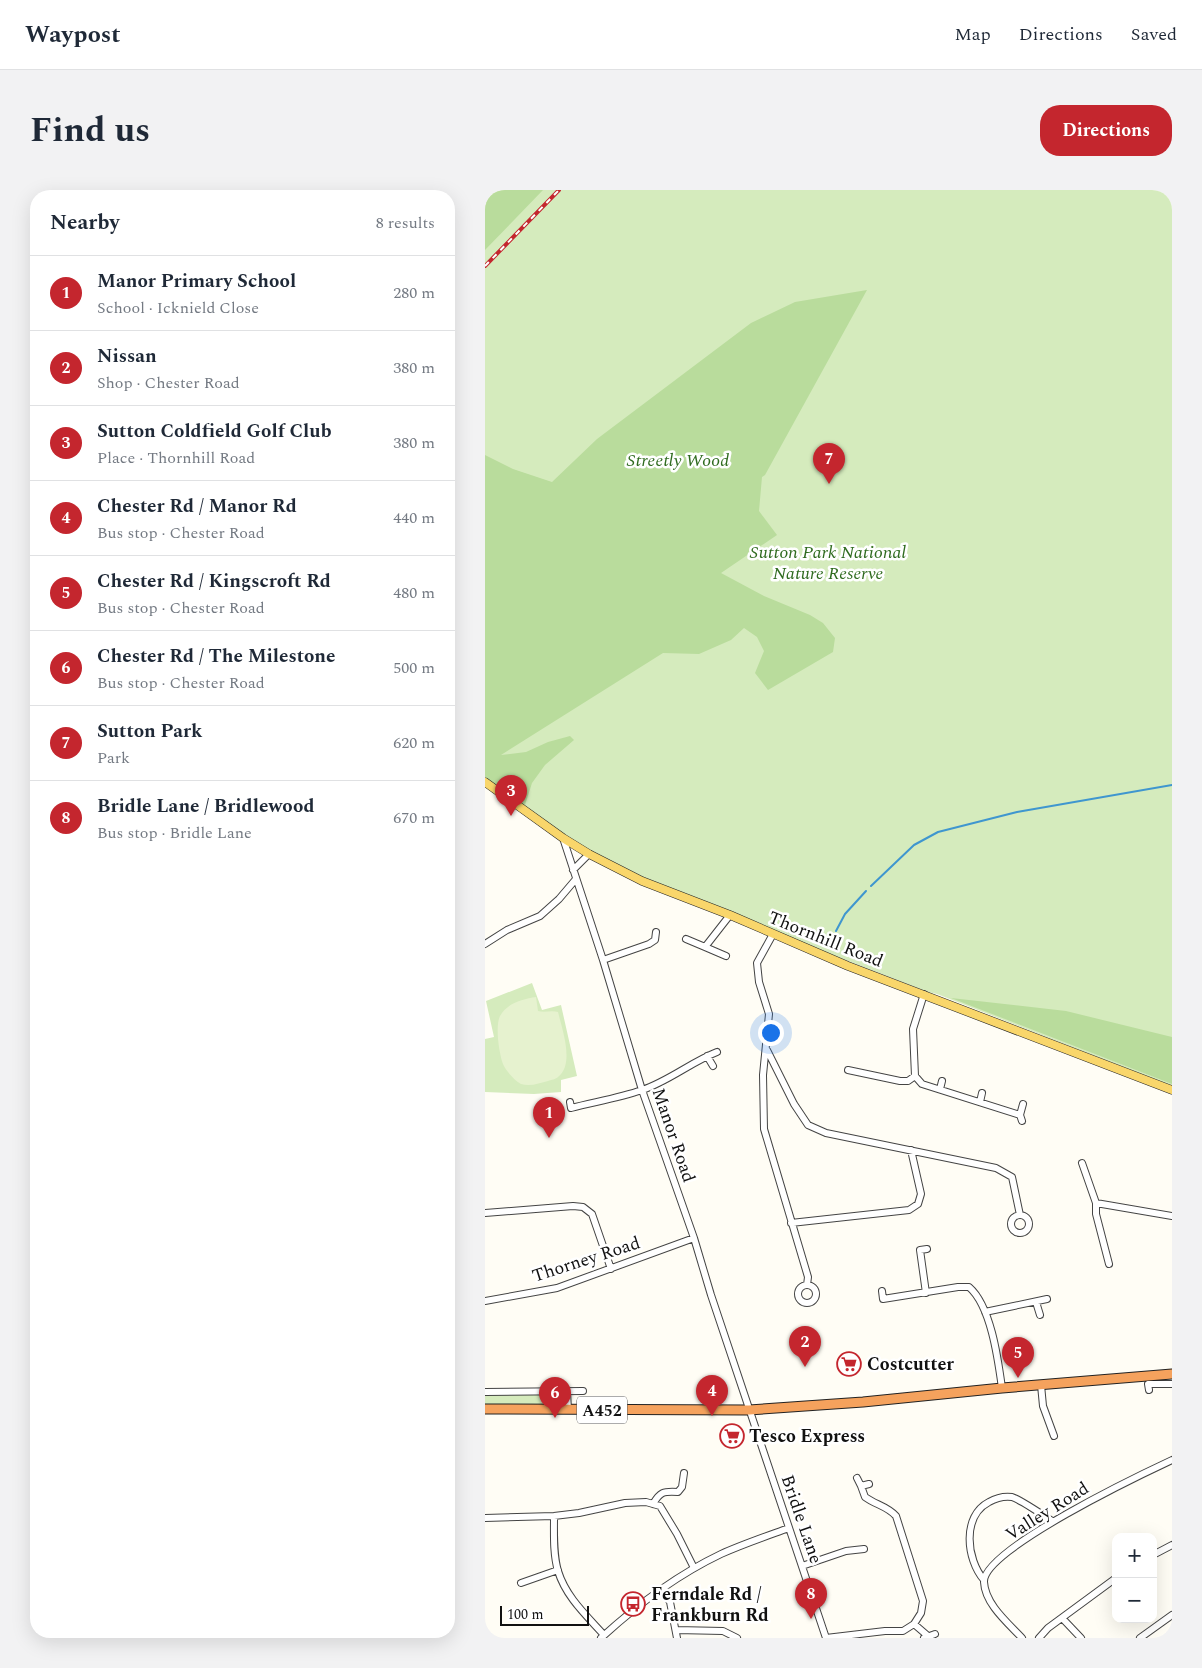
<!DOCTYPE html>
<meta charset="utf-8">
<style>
body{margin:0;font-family:Spectral,serif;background:#f2f2f3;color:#1f2937}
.controls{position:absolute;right:15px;bottom:15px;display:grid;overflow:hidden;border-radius:10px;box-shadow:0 5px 20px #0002}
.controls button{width:45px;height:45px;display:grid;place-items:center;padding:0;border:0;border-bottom:1px solid #e0e1e3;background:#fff;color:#1f2937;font:25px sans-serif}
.scale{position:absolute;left:15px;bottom:12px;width:89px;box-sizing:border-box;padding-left:5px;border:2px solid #111;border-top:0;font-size:14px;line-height:18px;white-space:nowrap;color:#111;-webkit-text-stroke:4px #fff;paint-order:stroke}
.you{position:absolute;left:285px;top:842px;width:18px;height:18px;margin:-12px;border:4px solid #fff;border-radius:50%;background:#1a73e8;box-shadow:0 0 0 8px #1a73e833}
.badge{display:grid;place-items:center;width:32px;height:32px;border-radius:50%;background:#c4262e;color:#fff;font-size:16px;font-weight:700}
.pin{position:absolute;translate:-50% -41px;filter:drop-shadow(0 1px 2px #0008)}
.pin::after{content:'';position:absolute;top:26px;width:18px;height:15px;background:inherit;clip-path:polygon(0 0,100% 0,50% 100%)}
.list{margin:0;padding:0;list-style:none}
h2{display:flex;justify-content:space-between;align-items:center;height:65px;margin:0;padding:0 20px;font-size:21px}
h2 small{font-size:16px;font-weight:400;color:#747a83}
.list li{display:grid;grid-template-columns:32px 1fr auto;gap:15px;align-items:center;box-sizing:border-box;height:75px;padding:0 20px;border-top:1px solid #e0e1e3}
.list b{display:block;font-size:19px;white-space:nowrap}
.list p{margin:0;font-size:16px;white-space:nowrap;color:#747a83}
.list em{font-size:16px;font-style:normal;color:#747a83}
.map{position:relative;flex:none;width:687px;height:1448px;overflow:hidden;border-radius:20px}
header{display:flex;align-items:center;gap:30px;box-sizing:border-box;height:70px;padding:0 25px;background:#fff;border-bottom:1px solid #e0e1e3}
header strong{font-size:24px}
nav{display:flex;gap:28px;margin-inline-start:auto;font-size:18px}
.intro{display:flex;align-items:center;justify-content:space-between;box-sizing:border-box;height:120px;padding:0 30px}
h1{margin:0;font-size:35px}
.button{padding:12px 22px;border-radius:20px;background:#c4262e;color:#fff;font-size:18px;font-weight:700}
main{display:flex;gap:30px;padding:0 30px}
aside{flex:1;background:#fff;border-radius:20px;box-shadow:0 5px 20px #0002}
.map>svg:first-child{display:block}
.green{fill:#d5ebbd}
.forest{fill:#b9dc9c}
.pitch{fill:#e6f2cf}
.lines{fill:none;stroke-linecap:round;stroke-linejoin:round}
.stream{stroke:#3f96cf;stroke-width:2}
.minor-casing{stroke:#444;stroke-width:8}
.major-casing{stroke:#222;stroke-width:9}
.highway-casing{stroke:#222;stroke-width:11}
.minor{stroke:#fff;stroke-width:6}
.major{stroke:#f9d66b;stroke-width:8}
.highway{stroke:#f5a25d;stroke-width:9}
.rail-casing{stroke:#c4262e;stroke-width:4}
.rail{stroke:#fff;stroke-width:2;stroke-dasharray:5.5;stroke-linecap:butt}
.labels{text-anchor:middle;stroke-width:5;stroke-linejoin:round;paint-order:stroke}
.shield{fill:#fff;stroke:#585858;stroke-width:1}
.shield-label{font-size:16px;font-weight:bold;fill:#111}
.park-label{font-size:18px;font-style:italic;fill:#2f6b1f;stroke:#fff}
.street-label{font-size:18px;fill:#111;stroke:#fff}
.poi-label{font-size:18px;font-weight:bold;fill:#111;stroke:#fff;text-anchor:start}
</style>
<header>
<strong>Waypost</strong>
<nav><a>Map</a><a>Directions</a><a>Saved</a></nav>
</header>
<div class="intro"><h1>Find us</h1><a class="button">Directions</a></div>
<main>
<aside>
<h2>Nearby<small>8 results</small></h2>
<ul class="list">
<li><span class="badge">1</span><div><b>Manor Primary School</b><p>School · Icknield Close</p></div><em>280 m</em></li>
<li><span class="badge">2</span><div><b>Nissan</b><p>Shop · Chester Road</p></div><em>380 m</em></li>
<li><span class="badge">3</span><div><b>Sutton Coldfield Golf Club</b><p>Place · Thornhill Road</p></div><em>380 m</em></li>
<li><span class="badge">4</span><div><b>Chester Rd / Manor Rd</b><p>Bus stop · Chester Road</p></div><em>440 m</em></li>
<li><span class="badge">5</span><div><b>Chester Rd / Kingscroft Rd</b><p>Bus stop · Chester Road</p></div><em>480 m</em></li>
<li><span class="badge">6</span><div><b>Chester Rd / The Milestone</b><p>Bus stop · Chester Road</p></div><em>500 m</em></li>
<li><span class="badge">7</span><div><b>Sutton Park</b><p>Park</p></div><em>620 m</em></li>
<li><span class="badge">8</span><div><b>Bridle Lane / Bridlewood</b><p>Bus stop · Bridle Lane</p></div><em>670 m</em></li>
</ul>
</aside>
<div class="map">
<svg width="687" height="1448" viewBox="0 0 687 1448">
<rect width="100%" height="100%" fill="#fffdf5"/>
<path class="green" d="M0,0H687V896L452,804L443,802C366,772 289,743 213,710C183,698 151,686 122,671C79,647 40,617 0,587Z
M47,793L57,820L76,815L92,886L76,890V902L49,904L0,902V849L9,847L1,811Z
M0,1204H74L79,1206L77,1214L0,1215Z"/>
<path class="forest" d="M0,0H58L0,60Z
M382,100L280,285L277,287L274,321L292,345L236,383L279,406L325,425L338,433L350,448L348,462L283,500L270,483L279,461L272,447L259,438L246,450L214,464L178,463L16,565L41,562L63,552L85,546L89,550L60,575L47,593L40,615L22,606L0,587V265L28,279L67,292L112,249L266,133L310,112Z
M466,808L581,821L687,847V894Z"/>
<path class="pitch" d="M51,807L53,821C60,823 66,820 73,822C77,839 90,874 73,887C71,889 66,890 63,891C55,893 45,897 36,894C30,891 21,881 18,874C14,863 10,836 15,826C22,813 38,809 51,807Z"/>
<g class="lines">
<path class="stream" d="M386,696L429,655L453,642L532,622L687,595
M351,741L360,724L381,701
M343,757L346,751"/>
<g class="minor-casing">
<path id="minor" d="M78,648L118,770L157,900L209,1048L226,1105L341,1448
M88,680L104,664
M288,744L272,773L274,792L284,824L278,885L279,939L323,1087L322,1095
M201,749L220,757
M0,754L22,740L55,726L74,709L91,689
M241,766L220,757L245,725
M118,770L164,754L170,750L171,742
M439,804L428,839L430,886L437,894L535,925L537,931
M282,860L309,914L323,935L341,943L511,978L527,987L535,1025
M222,866L228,876
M363,880L415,891H423L430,886
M455,899L457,891
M85,912L86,918C109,912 134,908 157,900C184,891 206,872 232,862
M495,912L497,903
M535,925L538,914
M597,973L611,1013V1024L624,1074
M611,1013L687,1026
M0,1023L88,1016L98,1017L107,1024L126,1079
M526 1034a9 9 0 1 1 18 0a9 9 0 1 1-18 0Z
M306,1033L424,1020L433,1014L436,1004L426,960
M313 1104a9 9 0 1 1 18 0a9 9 0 1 1-18 0Z
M397,1101L398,1109L473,1097H484C506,1116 513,1169 517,1198
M441,1103L435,1060L442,1059
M0,1111L72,1098L209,1048
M551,1112L555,1125
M500,1122L562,1109
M556,1195L558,1216L569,1246
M664,1200L663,1194H687
M82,1201L83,1220
M0,1202L98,1201
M376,1296L384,1294
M168,1314C175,1302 178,1301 193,1302L197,1297L199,1283
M69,1326C69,1344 68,1364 73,1381C81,1407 101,1425 119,1445
M0,1328L69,1326L94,1323L140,1313L161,1312L175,1316L192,1344L209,1378
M668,1365L687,1355
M317,1376L361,1361L379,1359
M499,1390C481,1369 477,1326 504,1312C511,1308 519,1306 527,1307C536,1310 558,1325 567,1331
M36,1393L73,1380
M176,1399L185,1412L192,1448
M577,1428L596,1448
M429,1434L443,1446
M191,1440L238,1441L252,1448
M116,1448C152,1415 192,1385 236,1364C258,1354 282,1346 304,1338
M341,1448L400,1441H418L429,1434L436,1423L438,1411L411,1326C402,1316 391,1315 380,1307L376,1296L372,1288
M439,1448L450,1444
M537,1448C523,1433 500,1414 499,1392C497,1360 657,1284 687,1270
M554,1448L563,1438L631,1388
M655,1448L687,1425"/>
</g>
<g class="major-casing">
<path id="major" d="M0,592L78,648L104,664L157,691L245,725L363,776L687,900"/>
</g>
<g class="highway-casing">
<path id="highway" d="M0,1219L264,1220L378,1212L517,1198L687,1184"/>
</g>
<use href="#minor" class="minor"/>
<use href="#major" class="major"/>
<use href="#highway" class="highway"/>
<g class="rail-casing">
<path id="rail" d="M0,76L74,0"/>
</g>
<use href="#rail" class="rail"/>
</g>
<defs>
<g id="supermarket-ring" transform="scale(1.25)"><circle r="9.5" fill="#fff" stroke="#c4262e" stroke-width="1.5"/><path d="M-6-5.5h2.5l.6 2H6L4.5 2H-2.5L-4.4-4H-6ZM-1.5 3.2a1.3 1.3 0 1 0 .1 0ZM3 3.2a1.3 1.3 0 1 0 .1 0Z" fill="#c4262e"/></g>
<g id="bus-ring" transform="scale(1.25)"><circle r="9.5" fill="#fff" stroke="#c4262e" stroke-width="1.5"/><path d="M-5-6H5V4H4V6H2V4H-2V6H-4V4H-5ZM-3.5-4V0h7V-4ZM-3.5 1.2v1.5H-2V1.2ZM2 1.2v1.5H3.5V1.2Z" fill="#c4262e"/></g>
</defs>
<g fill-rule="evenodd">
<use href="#supermarket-ring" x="364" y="1174"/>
<use href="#supermarket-ring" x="247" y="1246"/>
<use href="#bus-ring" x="148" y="1414"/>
</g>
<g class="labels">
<rect class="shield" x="92" y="1206.5" width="50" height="27" rx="4"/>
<g class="shield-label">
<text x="117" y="1226">A452</text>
</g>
<g class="park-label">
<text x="193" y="276">Streetly Wood</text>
<text x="343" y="368">Sutton Park National<tspan x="343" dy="21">Nature Reserve</tspan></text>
</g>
<g class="street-label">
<text transform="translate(341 749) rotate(22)" y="6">Thornhill Road</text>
<text transform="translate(189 945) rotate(71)" y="6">Manor Road</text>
<text transform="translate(101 1069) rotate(-18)" y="6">Thorney Road</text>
<text transform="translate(562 1321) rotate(-32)" y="6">Valley Road</text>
<text transform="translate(317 1329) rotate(71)" y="6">Bridle Lane</text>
</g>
<g class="poi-label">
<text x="382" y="1180">Costcutter</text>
<text x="264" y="1252">Tesco Express</text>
<text x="166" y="1410">Ferndale Rd /<tspan x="166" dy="21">Frankburn Rd</tspan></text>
</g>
</g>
</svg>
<div class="controls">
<button>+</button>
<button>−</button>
</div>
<div class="scale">100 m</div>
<div class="you"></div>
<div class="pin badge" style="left:64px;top:948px">1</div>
<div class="pin badge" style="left:320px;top:1177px">2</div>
<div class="pin badge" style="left:26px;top:626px">3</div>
<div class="pin badge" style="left:227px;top:1226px">4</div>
<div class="pin badge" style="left:533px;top:1188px">5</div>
<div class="pin badge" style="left:70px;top:1228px">6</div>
<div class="pin badge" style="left:344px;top:294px">7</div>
<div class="pin badge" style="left:326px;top:1429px">8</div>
</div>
</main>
